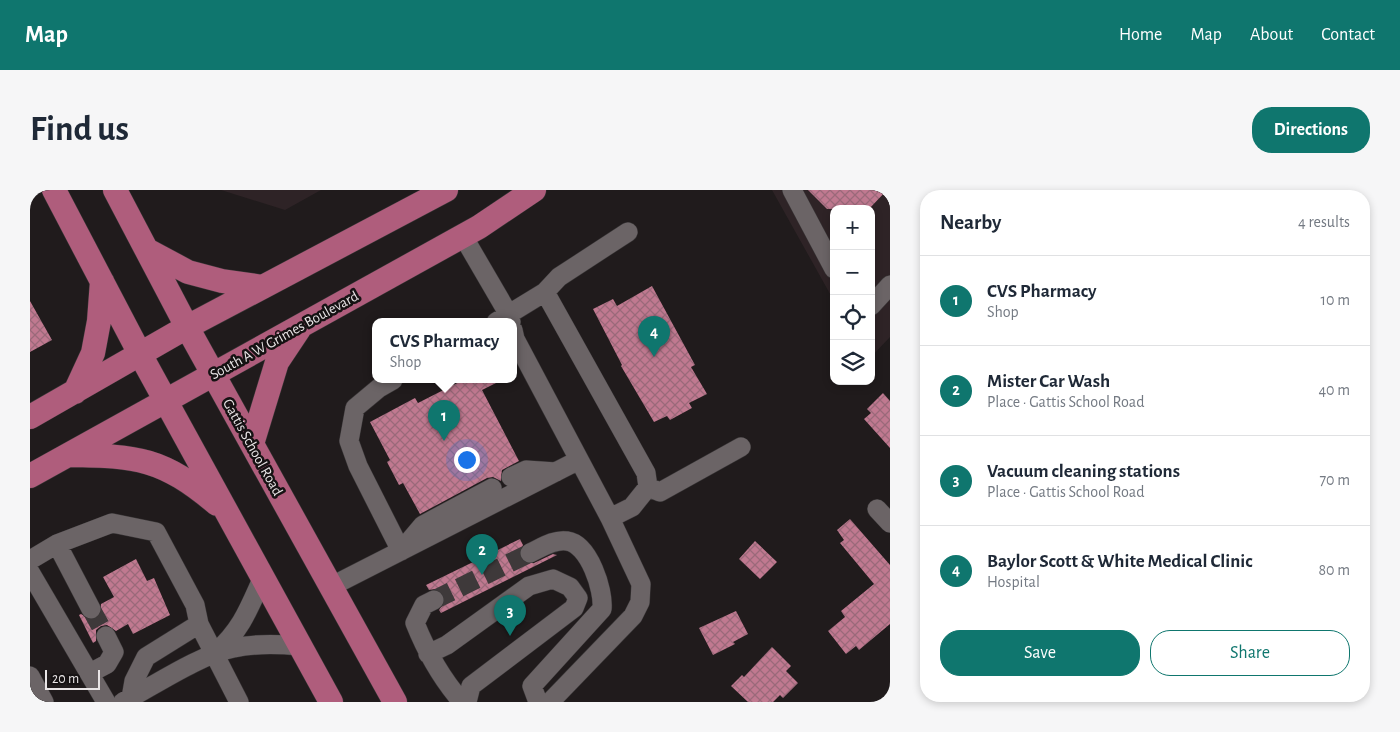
<!DOCTYPE html>
<meta charset="utf-8">
<style>
body{margin:0;font-family:"Alegreya Sans",sans-serif;background:#f6f6f7;color:#1f2937}
.controls{position:absolute;right:15px;top:15px;display:grid;overflow:hidden;border-radius:10px;box-shadow:0 2px 8px #0003}
.controls button{width:45px;height:45px;display:grid;place-items:center;padding:0;border:0;border-bottom:1px solid #e0e1e3;background:#fff;color:#1f2937;font:25px sans-serif}
.scale{position:absolute;left:15px;bottom:12px;width:55px;box-sizing:border-box;padding-left:5px;border:2px solid #e9e5e6;border-top:0;font-size:14px;line-height:18px;white-space:nowrap;color:#e9e5e6;-webkit-text-stroke:4px #161213;paint-order:stroke}
.you{position:absolute;left:436px;top:269px;width:18px;height:18px;margin:-12px;border:4px solid #fff;border-radius:50%;background:#1a73e8;box-shadow:0 0 0 8px #1a73e833}
.badge{display:grid;place-items:center;width:32px;height:32px;border-radius:50%;background:#0f766e;color:#fff;font-size:16px;font-weight:700}
.pin{position:absolute;translate:-50% -41px;filter:drop-shadow(0 1px 2px #0008)}
.pin::after{content:'';position:absolute;top:26px;width:18px;height:15px;background:inherit;clip-path:polygon(0 0,100% 0,50% 100%)}
.popup{position:absolute;left:342px;top:128px;width:145px;height:65px;box-sizing:border-box;display:grid;place-content:center;border-radius:10px;background:#fff;filter:drop-shadow(0 1px 4px #0005);font-size:16px;white-space:nowrap;color:#747a83}
.popup b{font-size:19px;color:#1f2937}
.popup::after{content:'';position:absolute;left:50%;top:100%;margin-left:-10px;border:10px solid transparent;border-top-color:#fff}
.list{margin:0;padding:0;list-style:none}
h2{display:flex;justify-content:space-between;align-items:center;height:65px;margin:0;padding:0 20px;font-size:21px}
h2 small{font-size:16px;font-weight:400;color:#747a83}
.list li{display:grid;grid-template-columns:32px 1fr auto;gap:15px;align-items:center;box-sizing:border-box;height:90px;padding:0 20px;border-top:1px solid #e0e1e3}
.list b{display:block;font-size:19px;white-space:nowrap}
.list p{margin:0;font-size:16px;white-space:nowrap;color:#747a83}
.list em{font-size:16px;font-style:normal;color:#747a83}
.actions{display:flex;gap:10px;padding:15px 20px}
.actions a{flex:1;padding:11px 0;border:1px solid #0f766e;border-radius:20px;text-align:center;font-size:18px;color:#0f766e}
.actions .main{background:#0f766e;color:#fff}
.icon{flex:none;width:28px;height:28px;fill:none;stroke:currentColor;stroke-width:2;stroke-linecap:round;stroke-linejoin:round}
.map{position:relative;flex:none;width:860px;height:512px;overflow:hidden;border-radius:20px}
header{display:flex;align-items:center;gap:30px;box-sizing:border-box;height:70px;padding:0 25px;background:#0f766e;color:#fff}
header strong{font-size:24px}
nav{display:flex;gap:28px;margin-inline-start:auto;font-size:18px}
.intro{display:flex;align-items:center;justify-content:space-between;box-sizing:border-box;height:120px;padding:0 30px}
h1{margin:0;font-size:35px}
.button{padding:12px 22px;border-radius:20px;background:#0f766e;color:#fff;font-size:18px;font-weight:700}
main{display:flex;gap:30px;padding:0 30px}
aside{flex:1;background:#fff;border-radius:20px;box-shadow:0 2px 8px #0003}
.map>svg:first-child{display:block}
.built{fill:#2e2326}
.building{fill:url(#building-cross-hatch)}
.lines{fill:none;stroke-linecap:round;stroke-linejoin:round}
.minor-tunnel{stroke:#3e393a;stroke-width:19;stroke-dasharray:19 9;stroke-linecap:butt}
.minor-casing{stroke:#3a3738;stroke-width:20}
.major-casing{stroke:#3a3738;stroke-width:25}
.minor{stroke:#6b6466;stroke-width:19}
.major{stroke:#af5d7c;stroke-width:24}
.labels{text-anchor:middle;stroke-width:5;stroke-linejoin:round;paint-order:stroke}
.street-label{font-size:15px;fill:#e9e5e6;stroke:#161213}
</style>
<header>
<strong>Map</strong>
<nav><a>Home</a><a>Map</a><a>About</a><a>Contact</a></nav>
</header>
<div class="intro"><h1>Find us</h1><a class="button">Directions</a></div>
<main>
<div class="map">
<svg width="860" height="512" viewBox="0 0 860 512">
<defs>
<pattern id="building-cross-hatch" width="8" height="8" patternUnits="userSpaceOnUse" patternTransform="scale(1.25)"><rect width="8" height="8" fill="#c07990"/><path d="M0 0l8 8M0 8l8-8" fill="none" stroke="#9b697a"/></pattern>
</defs>
<rect width="100%" height="100%" fill="#201b1c"/>
<path class="built" d="M191,0H291L255,20Z
M742,0H860V147L841,167V19H804V111Z"/>
<path class="building" d="M778,0H857L839,19H797Z
M622,96L665,175L661,177L677,204L659,213L662,218L640,230L637,226L624,232L591,176L592,175L563,119L583,109L587,116Z
M0,111L22,150L0,162Z
M433,190H472L452,200L489,271L472,280L471,291L463,287L457,288L390,324L373,293L369,295L357,272L360,270L340,232L385,208L388,213Z
M853,203L860,211V258L834,229L841,223L837,219Z
M820,329L860,375V434L829,460L826,456L816,464L798,441L815,427L811,421L844,394L810,353L814,350L807,340Z
M490,349L493,355L489,363L494,373H504L523,364L527,365L411,423L409,420L415,411L414,405L405,399L399,400L396,395Z
M725,351L747,372L730,389L709,369Z
M106,369L117,391L124,388L140,425L103,444L98,434L86,441L77,435L71,436L66,440V451L63,453L49,425L51,424L61,430L70,425L71,414L84,407L73,387Z
M706,421L718,444L703,452L705,454L683,465L669,438Z
M742,457L761,476L756,481L768,493L753,508L750,505L743,512H718L701,496L712,485L714,487Z"/>
<g class="lines">
<path class="minor-tunnel" d="M404,410L500,363
M61,419L76,446"/>
<g class="minor-casing">
<path id="minor" d="M762,0L804,79
M433,46L479,125L481,132
M515,102L616,283L618,297L602,317L580,328
M841,116L860,95
M466,132L515,102L529,87L598,42
M483,140L485,149L580,328L611,394L610,412L603,426L520,512
M363,190L349,198L325,218L319,251L328,276L371,361L393,335L462,298
M481,287L496,280L526,282
M618,297L630,302L711,257
M847,319L860,333
M27,354L61,419
M500,363C511,358 524,349 537,351C559,354 574,400 572,419L502,496L508,512
M0,370L27,354L82,333L126,342L165,415L169,434L209,512
M0,382L76,512
M300,397L549,270
M404,410L394,415L385,433C397,463 411,488 432,512
M186,462C212,439 219,418 233,387
M398,464L417,455L499,396L523,389L540,397L548,408L544,418L441,496L437,512
M60,483L77,474L84,462L76,446
M0,486L14,512
M101,508L104,491L116,467L169,434
M93,512C125,495 171,464 204,458C226,453 248,454 270,456"/>
</g>
<g class="major-casing">
<path id="major" d="M24,0L110,164L301,512
M85,0L157,137L365,512
M117,60L158,82L192,91L233,97
M45,202L63,163L69,131L72,91
M0,227L157,137L416,0
M222,254L247,172L269,139
M39,265C108,266 132,268 187,314
M0,286L449,37L504,0"/>
</g>
<use href="#minor" class="minor"/>
<use href="#major" class="major"/>
</g>
<g class="labels">
<g class="street-label">
<text transform="translate(254 145) rotate(-29)" y="5">South A W Grimes Boulevard</text>
<text transform="translate(223 257) rotate(61)" y="5">Gattis School Road</text>
</g>
</g>
</svg>
<div class="controls">
<button>+</button>
<button>−</button>
<button><svg class="icon" aria-label="locate" viewBox="0 0 24 24"><circle cx="12" cy="12" r="6"/><path d="M12 2v4M12 18v4M2 12h4M18 12h4"/></svg></button>
<button><svg class="icon" aria-label="layers" viewBox="0 0 24 24"><path d="M12 4l9 5-9 5-9-5zM3 14l9 5 9-5"/></svg></button>
</div>
<div class="scale">20 m</div>
<div class="you"></div>
<div class="pin badge" style="left:414px;top:251px">1</div>
<div class="popup"><b>CVS Pharmacy</b>Shop</div>
<div class="pin badge" style="left:452px;top:385px">2</div>
<div class="pin badge" style="left:480px;top:446px">3</div>
<div class="pin badge" style="left:624px;top:167px">4</div>
</div>
<aside>
<h2>Nearby<small>4 results</small></h2>
<ul class="list">
<li><span class="badge">1</span><div><b>CVS Pharmacy</b><p>Shop</p></div><em>10 m</em></li>
<li><span class="badge">2</span><div><b>Mister Car Wash</b><p>Place · Gattis School Road</p></div><em>40 m</em></li>
<li><span class="badge">3</span><div><b>Vacuum cleaning stations</b><p>Place · Gattis School Road</p></div><em>70 m</em></li>
<li><span class="badge">4</span><div><b>Baylor Scott &amp; White Medical Clinic</b><p>Hospital</p></div><em>80 m</em></li>
</ul>
<div class="actions"><a class="main">Save</a><a>Share</a></div>
</aside>
</main>
